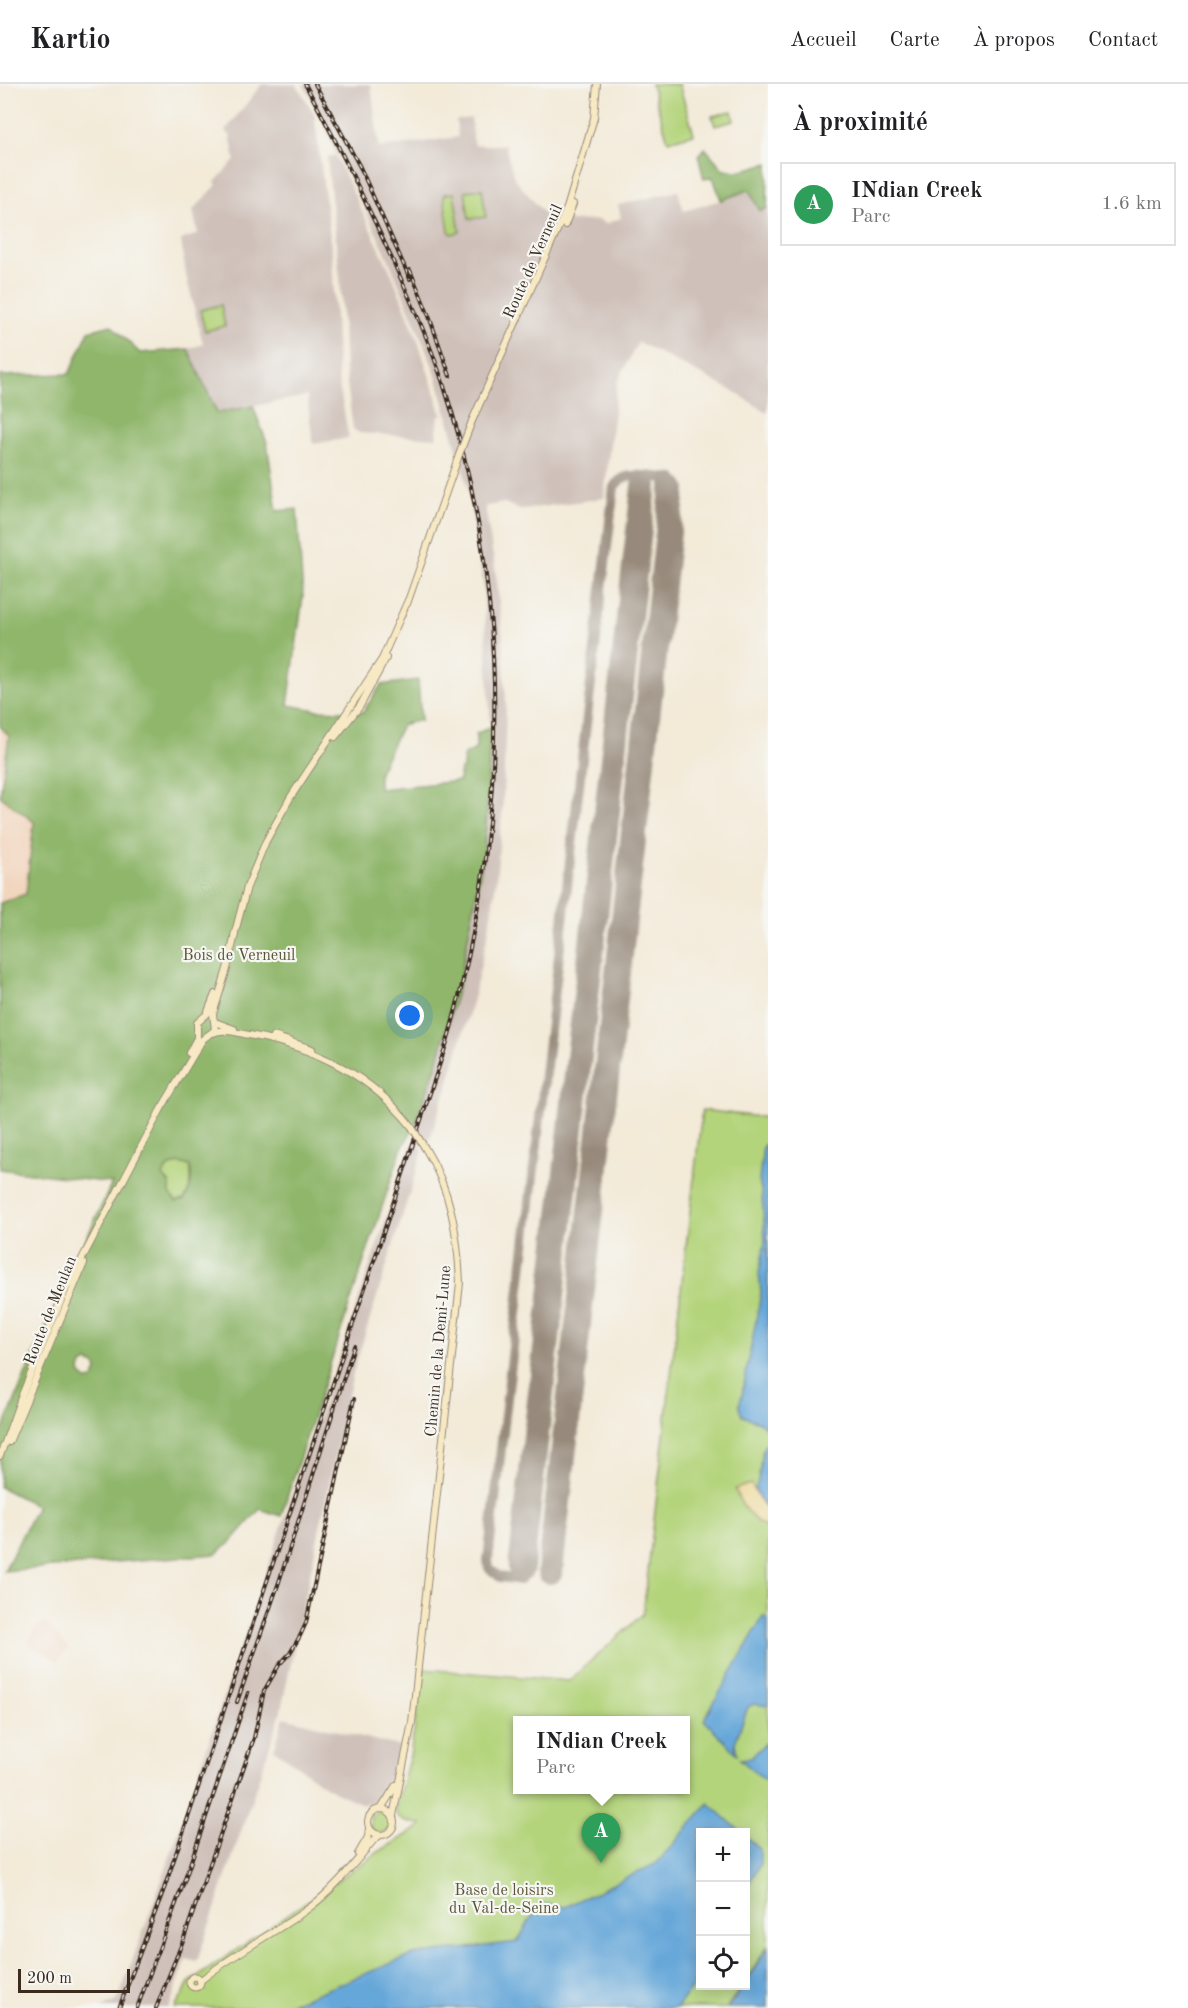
<!DOCTYPE html>
<html lang="fr">
<meta charset="utf-8">
<style>
body{margin:0;font-family:"Old Standard TT",serif;background:#f6f6f6;color:#202124}
.controls{position:absolute;right:18px;bottom:18px;display:grid;overflow:hidden;border-radius:0px;box-shadow:0 3px 15px #0003}
.controls button{width:54px;height:54px;display:grid;place-items:center;padding:0;border:0;border-bottom:2px solid #e0e0e0;background:#fff;color:#202124;font:30px sans-serif}
.scale{position:absolute;left:18px;bottom:15px;width:112px;box-sizing:border-box;padding-left:6px;border:3px solid #3b2a1e;border-top:0;font-size:16px;line-height:21px;white-space:nowrap;color:#3b2a1e;-webkit-text-stroke:4px #f6f6f2;paint-order:stroke}
.you{position:absolute;left:410px;top:932px;width:21px;height:21px;margin:-15px;border:4px solid #fff;border-radius:50%;background:#1a73e8;box-shadow:0 0 0 9px #1a73e833}
.badge{display:grid;place-items:center;width:39px;height:39px;border-radius:50%;background:#c8321e;color:#fff;font-size:20px;font-weight:700}
.pin{position:absolute;translate:-50% -50px;filter:drop-shadow(0 2px 3px #0008)}
.pin::after{content:'';position:absolute;top:32px;width:21px;height:18px;background:inherit;clip-path:polygon(0 0,100% 0,50% 100%)}
.popup{position:absolute;left:513px;top:1632px;width:177px;height:78px;box-sizing:border-box;display:grid;place-content:center;border-radius:0px;background:#fff;filter:drop-shadow(0 2px 4px #0005);font-size:20px;white-space:nowrap;color:#757577}
.popup b{font-size:22px;color:#202124}
.popup::after{content:'';position:absolute;left:50%;top:100%;margin-left:-12px;border:12px solid transparent;border-top-color:#fff}
.list{margin:0;padding:0;list-style:none}
h2{display:flex;justify-content:space-between;align-items:center;height:78px;margin:0;padding:0 24px;font-size:26px}
h2 small{font-size:20px;font-weight:400;color:#757577}
.list li{display:grid;grid-template-columns:39px 1fr auto;gap:18px;align-items:center;box-sizing:border-box;height:84px;margin:0 12px 12px;padding:0 12px;border:2px solid #e0e0e0;border-radius:0px}
.list b{display:block;font-size:22px;white-space:nowrap}
.list p{margin:0;font-size:20px;white-space:nowrap;color:#757577}
.list em{font-size:20px;font-style:normal;color:#757577}
.icon{flex:none;width:33px;height:33px;fill:none;stroke:currentColor;stroke-width:2;stroke-linecap:round;stroke-linejoin:round}
.map{position:relative;flex:none;width:768px;height:1924px;overflow:hidden}
header{display:flex;align-items:center;gap:36px;box-sizing:border-box;height:84px;padding:0 30px;background:#fff;border-bottom:2px solid #e0e0e0}
header strong{font-size:28px}
nav{display:flex;gap:33px;margin-inline-start:auto;font-size:21px}
main{display:flex}
aside{flex:1;background:#fff}
.map>svg:first-child{display:block}
.built{fill:#f2d5bd}
.industrial{fill:#cfc1ba}
.green{fill:#b4d47b;stroke:#787f4c;stroke-width:1.5;fill-rule:evenodd}
.forest{fill:#8fb66b;stroke:#657044;stroke-width:1.5;fill-rule:evenodd}
.sand{fill:#eeda9e;stroke:#94825e;stroke-width:1.5}
.water{fill:#66a7d9;stroke:#50687c;stroke-width:1.5}
.lines{fill:none;stroke-linecap:round;stroke-linejoin:round}
.taxiway{stroke:#978a7b;stroke-width:10}
.runway{stroke:#978a7b;stroke-width:26}
.secondary-casing{stroke:#978a7b;stroke-width:8}
.secondary{stroke:#f7e9c3;stroke-width:6}
.rail-casing{stroke:#3b2a1e;stroke-width:4}
.rail{stroke:#f6f6f2;stroke-width:1.5;stroke-dasharray:4.5;stroke-linecap:butt}
.secondary-bridge-casing{stroke:#978a7b;stroke-width:8;stroke-linecap:butt}
.secondary-bridge{stroke:#f7e9c3;stroke-width:6}
.labels{text-anchor:middle;stroke-width:4.5;stroke-linejoin:round;paint-order:stroke}
.street-label{font-size:16px;fill:#3b2a1e;stroke:#f6f6f2}
.park-label{font-size:16px;fill:#595435;stroke:#f6f6f2}
</style>
<header>
<strong>Kartio</strong>
<nav><a>Accueil</a><a>Carte</a><a>À propos</a><a>Contact</a></nav>
</header>
<main>
<div class="map">
<svg width="768" height="1924" viewBox="0 0 768 1924">
<rect width="100%" height="100%" fill="#f6f6f2"/>
<filter id="ink" filterUnits="userSpaceOnUse"><feTurbulence type="fractalNoise" baseFrequency=".0167" numOctaves="2"/><feDisplacementMap in="SourceGraphic" scale="12" xChannelSelector="R" yChannelSelector="G"/><feConvolveMatrix kernelMatrix="1 2 1 2 8 2 1 2 1" color-interpolation-filters="sRGB"/></filter>
<filter id="wash" filterUnits="userSpaceOnUse"><feTurbulence type="fractalNoise" baseFrequency=".008" numOctaves="4" result="noise"/><feDisplacementMap in="SourceGraphic" scale="24" xChannelSelector="R" yChannelSelector="G"/><feGaussianBlur stdDeviation="1.35" result="paint"/><feColorMatrix in="noise" values="0 0 0 0 0 0 0 0 0 0 0 0 0 0 0 0 0 1.4 0 .05"/><feComposite in="paint" operator="in"/></filter>
<g filter="url(#wash)">
<rect width="100%" height="100%" fill="#f3ead8"/>
<path class="built" d="M0,642L9,652L0,711Z
M0,712L34,737L26,810L0,819Z
M43,1539L48,1541L68,1564L58,1577L27,1560L35,1544Z"/>
<path class="industrial" d="M262,0H296L314,29L332,168L338,296L349,354L313,360L307,312L217,329L188,265L203,260L186,191L181,156L198,150L193,126L217,101L215,98L235,76L230,51L225,47Z
M303,0H371L379,64L458,53L456,36L471,34L474,61H505L514,94L547,133L573,137L600,136L605,140L621,134L618,121L678,107L684,127L768,102V329L733,307L638,258L617,299L604,414L520,426L505,419L485,422L497,497L503,558L506,620L503,717L496,798L489,845L473,915L448,1000L428,1060L415,1041L437,979L460,896L483,774L487,728L490,629L483,500L467,400L434,285L385,167L338,71L336,72L393,193L417,254L442,331H439L436,354L359,349L353,345L345,285L340,195L327,73L336,71L322,35Z
M414,1052L423,1066L353,1289L279,1635L197,1878L186,1875L169,1924H101L118,1916L164,1790Z
M284,1633L398,1662L400,1664L393,1690L381,1713L376,1717L363,1720L347,1713L326,1703L274,1665Z"/>
<path class="green" d="M651,0H679L694,50L668,57Z
M732,27L734,37L715,42L712,32Z
M482,105L486,133L469,135L465,107Z
M454,109L460,148L452,150L449,147L444,112L445,110Z
M221,221L225,242L205,247L200,226Z
M702,1026L768,1034V1861L746,1897V1748H700V1902H742L726,1924H175L190,1898L380,1767L415,1746L422,1740C409,1739 399,1739 395,1725L410,1672L424,1585L569,1597L643,1530ZM517,1636H685V1706H517Z
M179,1079L190,1082C193,1095 191,1105 184,1116L176,1118L170,1110V1100L162,1092L168,1083Z
M370 1738a11 11 0 1 1 22 0a11 11 0 1 1-22 0Z"/>
<path class="forest" d="M705,64L724,86L740,87L768,79L767,124L760,127L749,106L721,116L713,93L704,95L698,71Z
M111,241L140,269L188,265L217,329L253,322L267,359L277,427L297,425L303,512L288,621L317,626L363,628L381,601L418,596L421,636L402,641L379,688V705L459,697L460,686L463,684L464,671L476,665V650L490,643L487,728L483,774L460,896L437,979L415,1041L401,1066L349,1222L281,1432L260,1425L231,1458L216,1470L4,1487L37,1422L0,1403V1353L43,1248L112,1099L0,1085V819L26,810L34,738L0,712L9,652L0,642V292L69,290L89,247ZM179,1079L190,1082C193,1096 191,1105 184,1116L176,1118L170,1110V1100L163,1092L168,1083ZM88,1278L96,1282L97,1287L93,1295L87,1296L81,1291C79,1285 81,1280 88,1278Z"/>
<path class="sand" d="M751,1400L759,1415L768,1425V1445C752,1436 741,1423 735,1405Z"/>
<path class="water" d="M768,1059V1345L759,1338L742,1332L739,1321L742,1311L761,1209L759,1189L765,1158L762,1110L759,1097L763,1062Z
M768,1356V1425L759,1415L755,1405C763,1389 757,1370 768,1356Z
M763,1533L768,1534V1622L754,1620L748,1623L735,1659L737,1670L704,1636Z
M765,1659H768V1699L740,1675L751,1674Z
M709,1719L741,1748H700L699,1893L677,1924H280L412,1871L517,1858L540,1819L565,1823L657,1779Z
M746,1753L760,1765V1781L746,1804Z
M768,1863V1924H728L743,1902H746V1898Z"/>
<g class="lines">
<path class="taxiway" d="M646,392L674,395L673,405
M521,1484L520,1496L500,1493L489,1484L488,1476L614,403C622,391 632,391 646,392L644,402"/>
<path class="runway" d="M521,1484L644,402
M550,1487L673,405"/>
</g>
</g>
<g filter="url(#ink)">
<g class="lines">
<g class="secondary-casing">
<path id="secondary" d="M565,141L573,120
M472,337L567,124L594,34L597,0
M407,520L459,371
M335,653L360,622L386,574
M234,852L247,803L266,757L290,714L382,575L408,516
M215,938L234,945
M213,949C224,944 238,949 249,951C314,963 370,990 411,1042
M274,952L312,965
M189,969L197,954V939L207,930L215,910
M9,1358L84,1179
M0,1372L22,1311L65,1207L161,1025L203,955L215,946L213,930L227,885L235,850
M368 1738a13 13 0 1 1 26 0a13 13 0 1 1-26 0Z
M381,1725L396,1701
M393,1732L412,1638L460,1199C458,1151 451,1106 425,1064
M358,1770L368,1753L369,1744
M189.5 1898a5.5 5.5 0 1 1 11 0a5.5 5.5 0 1 1-11 0Z
M200,1897C233,1870 271,1851 305,1827C331,1809 353,1781 373,1757L380,1751"/>
</g>
<use href="#secondary" class="secondary"/>
<g class="rail-casing">
<path id="rail" d="M315,0L360,83L410,195
M410,186L429,232L450,292
M237,1618L279,1498L354,1262
M119,1924L164,1805L195,1713L447,958C509,742 513,510 442,296C428,254 410,215 392,175C365,116 337,57 305,0
M137,1924L184,1798L248,1609
M156,1924L184,1854L254,1654L264,1607L279,1581L290,1569L300,1552L306,1539L354,1315"/>
</g>
<use href="#rail" class="rail"/>
<g class="secondary-bridge-casing">
<path id="secondary-bridge" d="M459,371L472,337
M411,1042L425,1064"/>
</g>
<use href="#secondary-bridge" class="secondary-bridge"/>
</g>
</g>
<g class="labels">
<g class="street-label">
<text transform="translate(532 177) rotate(-66)" y="6">Route de Verneuil</text>
<text transform="translate(49 1226) rotate(-68)" y="6">Route de Meulan</text>
<text transform="translate(437 1267) rotate(-85)" y="6">Chemin de la Demi-Lune</text>
</g>
<g class="park-label">
<text x="239" y="876">Bois de Verneuil</text>
<text x="504" y="1811">Base de loisirs<tspan x="504" dy="18">du Val-de-Seine</tspan></text>
</g>
</g>
</svg>
<div class="controls">
<button>+</button>
<button>−</button>
<button><svg class="icon" aria-label="locate" viewBox="0 0 24 24"><circle cx="12" cy="12" r="6"/><path d="M12 2v4M12 18v4M2 12h4M18 12h4"/></svg></button>
</div>
<div class="scale">200 m</div>
<div class="you"></div>
<div class="pin badge" style="left:601px;top:1779px;background:#2e9e5b">A</div>
<div class="popup"><b>INdian Creek</b>Parc</div>
</div>
<aside>
<h2>À proximité<small></small></h2>
<ul class="list">
<li><span class="badge" style="background:#2e9e5b">A</span><div><b>INdian Creek</b><p>Parc</p></div><em>1.6 km</em></li>
</ul>
</aside>
</main>
